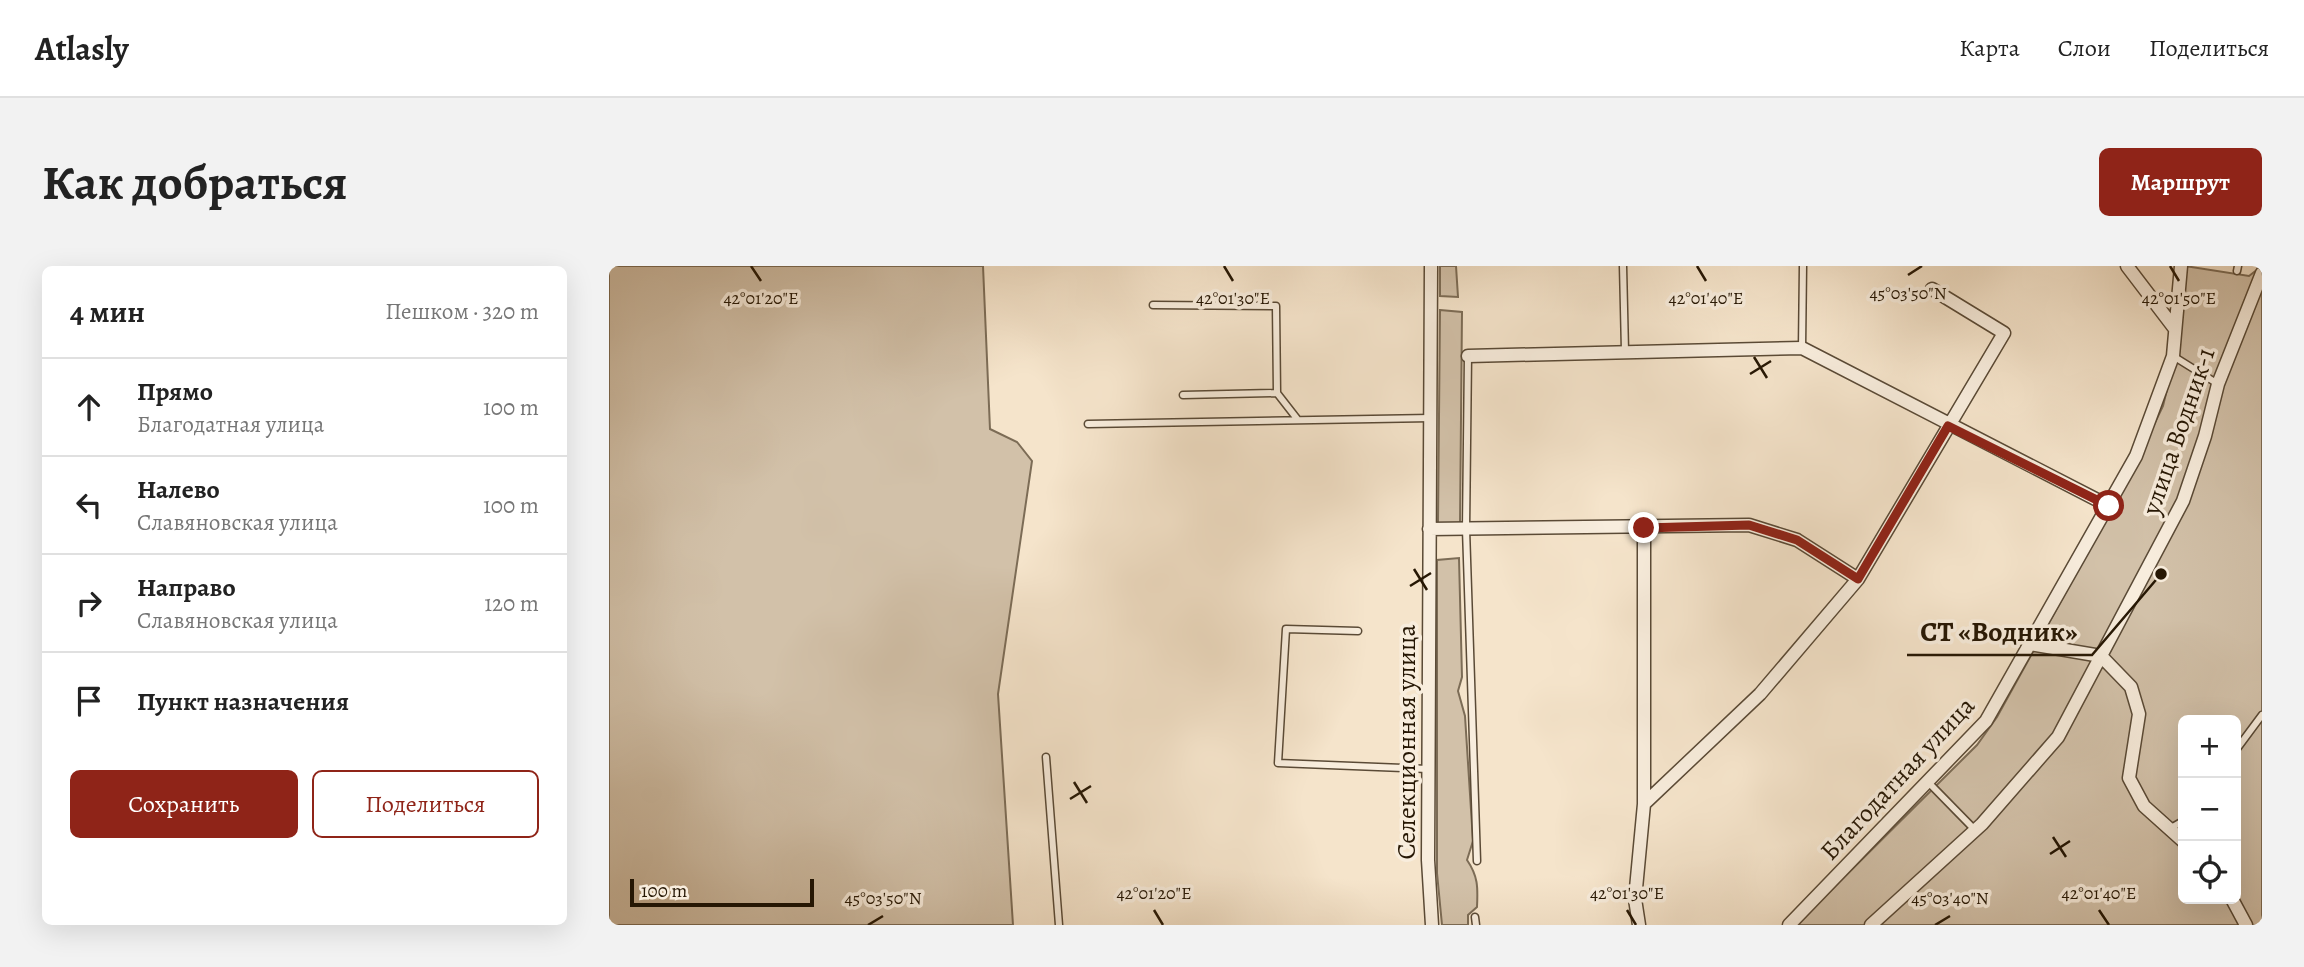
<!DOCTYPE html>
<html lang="ru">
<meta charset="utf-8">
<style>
body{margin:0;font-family:Alegreya,serif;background:#f2f2f2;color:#222}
.controls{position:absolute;right:21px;bottom:21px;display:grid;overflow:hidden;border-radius:10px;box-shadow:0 7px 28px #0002}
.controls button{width:63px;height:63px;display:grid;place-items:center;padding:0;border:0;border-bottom:2px solid #e0e0e0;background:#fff;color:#222;font:35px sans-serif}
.scale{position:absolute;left:21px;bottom:18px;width:184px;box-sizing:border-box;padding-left:7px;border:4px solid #261704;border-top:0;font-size:19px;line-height:24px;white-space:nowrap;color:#261704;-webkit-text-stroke:5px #f8eddd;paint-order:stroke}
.stop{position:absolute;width:21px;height:21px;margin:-16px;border:5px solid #8f2418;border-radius:50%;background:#fff}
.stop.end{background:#8f2418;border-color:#fff;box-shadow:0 2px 7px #0008}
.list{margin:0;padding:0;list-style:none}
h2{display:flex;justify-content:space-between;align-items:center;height:91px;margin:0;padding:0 28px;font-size:30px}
h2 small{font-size:23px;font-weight:400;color:#767676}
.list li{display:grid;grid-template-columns:46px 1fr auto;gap:21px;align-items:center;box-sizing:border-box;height:98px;padding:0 28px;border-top:2px solid #e0e0e0}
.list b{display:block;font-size:26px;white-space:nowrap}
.list p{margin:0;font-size:23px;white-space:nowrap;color:#767676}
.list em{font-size:23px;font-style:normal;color:#767676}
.actions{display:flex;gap:14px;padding:21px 28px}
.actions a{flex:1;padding:16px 0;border:2px solid #8f2418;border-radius:10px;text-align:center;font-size:24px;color:#8f2418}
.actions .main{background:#8f2418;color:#fff}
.icon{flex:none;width:38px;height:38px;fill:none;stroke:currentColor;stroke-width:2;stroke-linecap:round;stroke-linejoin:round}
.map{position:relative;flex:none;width:1653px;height:659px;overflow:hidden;border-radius:10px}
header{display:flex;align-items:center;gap:42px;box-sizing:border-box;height:98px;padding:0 35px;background:#fff;border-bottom:2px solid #e0e0e0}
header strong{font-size:33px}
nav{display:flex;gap:38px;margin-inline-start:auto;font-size:24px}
.intro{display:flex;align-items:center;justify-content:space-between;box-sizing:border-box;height:168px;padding:0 42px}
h1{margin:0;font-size:49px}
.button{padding:18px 32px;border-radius:10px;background:#8f2418;color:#fff;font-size:24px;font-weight:700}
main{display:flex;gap:42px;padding:0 42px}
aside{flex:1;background:#fff;border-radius:10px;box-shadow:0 7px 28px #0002}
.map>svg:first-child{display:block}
.green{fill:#d2c1a9;stroke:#7c6c56;stroke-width:2;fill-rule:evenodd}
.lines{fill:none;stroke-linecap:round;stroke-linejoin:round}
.service-casing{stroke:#5a4a36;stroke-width:9}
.minor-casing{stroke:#5a4a36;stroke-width:15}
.service{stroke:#f8eddd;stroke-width:6}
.minor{stroke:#f8eddd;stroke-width:12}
.route{stroke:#8f2418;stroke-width:9}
.ticks{fill:none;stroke:#261704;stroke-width:2.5}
.labels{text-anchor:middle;stroke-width:7;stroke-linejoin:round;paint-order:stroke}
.street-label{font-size:26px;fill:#261704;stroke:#f8eddd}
.ticks-label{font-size:18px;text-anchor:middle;fill:#261704;stroke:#f8eddd;stroke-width:7;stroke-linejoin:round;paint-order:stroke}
.leader{fill:none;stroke:#261704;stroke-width:2.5}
.callout-dot{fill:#261704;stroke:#f8eddd;stroke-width:2.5}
.callout-label{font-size:28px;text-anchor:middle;font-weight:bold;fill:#261704;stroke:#f8eddd;stroke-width:7;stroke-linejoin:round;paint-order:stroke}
</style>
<header>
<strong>Atlasly</strong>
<nav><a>Карта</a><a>Слои</a><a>Поделиться</a></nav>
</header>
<div class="intro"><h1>Как добраться</h1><a class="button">Маршрут</a></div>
<main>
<aside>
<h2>4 мин<small>Пешком · 320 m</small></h2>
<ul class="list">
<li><svg class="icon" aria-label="ahead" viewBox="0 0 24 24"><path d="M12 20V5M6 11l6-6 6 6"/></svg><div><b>Прямо</b><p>Благодатная улица</p></div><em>100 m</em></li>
<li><svg class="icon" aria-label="left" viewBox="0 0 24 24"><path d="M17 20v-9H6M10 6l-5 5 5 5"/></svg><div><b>Налево</b><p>Славяновская улица</p></div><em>100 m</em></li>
<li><svg class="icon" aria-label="right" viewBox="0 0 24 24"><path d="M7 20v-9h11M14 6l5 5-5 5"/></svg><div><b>Направо</b><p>Славяновская улица</p></div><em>120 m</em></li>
<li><svg class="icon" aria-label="arrive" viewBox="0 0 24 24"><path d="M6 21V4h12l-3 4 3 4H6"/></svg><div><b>Пункт назначения</b></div></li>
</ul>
<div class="actions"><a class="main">Сохранить</a><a>Поделиться</a></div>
</aside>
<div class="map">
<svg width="1653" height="659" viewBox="0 0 1653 659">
<rect width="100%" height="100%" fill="#f5e4cb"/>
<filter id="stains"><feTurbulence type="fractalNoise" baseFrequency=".00286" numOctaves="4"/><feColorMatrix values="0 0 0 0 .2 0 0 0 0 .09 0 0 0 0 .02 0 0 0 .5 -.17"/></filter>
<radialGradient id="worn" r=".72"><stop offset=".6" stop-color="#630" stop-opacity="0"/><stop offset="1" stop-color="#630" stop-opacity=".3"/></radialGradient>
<path class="green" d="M0,0H374L381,163L408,176L423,195L389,428L404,659H0Z
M831,0H847L849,31L831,30Z
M1576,0L1640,10L1653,0V659H1187L1368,479L1388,451L1518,215L1554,140L1567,87ZM1574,454H1627V633H1574Z
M831,44L853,46L851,258L829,257Z
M850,292L853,411L849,425L856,450L864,575L858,594C869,610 869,621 868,641L859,649V659H833L828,607V294Z"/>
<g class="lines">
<g class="service-casing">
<path id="service" d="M1014,0L1016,85
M1628,5L1629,0
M544,39L667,40L668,127
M1193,82L1194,0
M859,90L857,263L868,595
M1564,90L1609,118
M574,129L668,127L689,154
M479,158L822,152
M749,365L677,363L669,497L819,503
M1627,484L1653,449
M437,491L450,659
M1319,516L1366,564
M1562,562L1574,555
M866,651L867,659"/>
</g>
<g class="minor-casing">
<path id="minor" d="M822,0L819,594L823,659
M1518,0L1566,63
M859,90L1193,82L1500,240
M820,263L1140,259L1188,274L1249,313
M1421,378L1492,390L1522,421L1530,448L1520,512L1535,540L1574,575
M1035,538L1151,428L1249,313L1395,67L1323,23
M1623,633L1637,659
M1030,659L1026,633L1035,538V262
M1180,659L1377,455L1527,190L1564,90L1572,0
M1262,659L1373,558L1449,471L1574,235L1596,170L1609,118L1653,7"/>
</g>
<use href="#service" class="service"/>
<use href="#minor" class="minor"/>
</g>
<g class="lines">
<path class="route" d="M1035,262L1140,259L1188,274L1249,313L1339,160L1500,240"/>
</g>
<path class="ticks" d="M142,0L152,15M615,0L624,15M1088,0L1097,15M1561,0L1570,15M1299,9L1313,0M1145,91L1158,112M1141,108L1162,95M805,303L818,324M801,320L822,307M465,516L478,537M461,533L482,520M1444,571L1457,591M1441,588L1461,575M545,644L554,659M1018,644L1027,659M1490,644L1500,659M259,659L274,650M1326,659L1341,650"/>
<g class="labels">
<g class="street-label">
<text transform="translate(1569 165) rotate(-71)" y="9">улица Водник-1</text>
<text transform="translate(797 476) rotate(-90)" y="9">Селекционная улица</text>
<text transform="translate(1288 512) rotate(-47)" y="9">Благодатная улица</text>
</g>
</g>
<g class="ticks-label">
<text x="1299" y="33">45°03'50"N</text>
<text x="624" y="38">42°01'30"E</text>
<text x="1097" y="38">42°01'40"E</text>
<text x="1570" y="38">42°01'50"E</text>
<text x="152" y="38">42°01'20"E</text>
<text x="545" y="633">42°01'20"E</text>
<text x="1018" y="633">42°01'30"E</text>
<text x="1490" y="633">42°01'40"E</text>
<text x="274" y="638">45°03'50"N</text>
<text x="1341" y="638">45°03'40"N</text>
</g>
<path class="leader" d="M1552 308L1483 389H1298"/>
<circle class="callout-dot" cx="1552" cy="308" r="7"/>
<g class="callout-label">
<text x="1390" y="375">СТ «Водник»</text>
</g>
<rect width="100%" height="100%" filter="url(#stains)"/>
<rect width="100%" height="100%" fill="url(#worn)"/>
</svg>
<div class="controls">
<button>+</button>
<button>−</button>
<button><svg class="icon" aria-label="locate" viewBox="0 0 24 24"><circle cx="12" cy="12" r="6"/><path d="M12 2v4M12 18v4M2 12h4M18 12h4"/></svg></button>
</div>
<div class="scale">100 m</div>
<div class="stop" style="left:1500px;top:240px"></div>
<div class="stop end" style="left:1035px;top:262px"></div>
</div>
</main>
